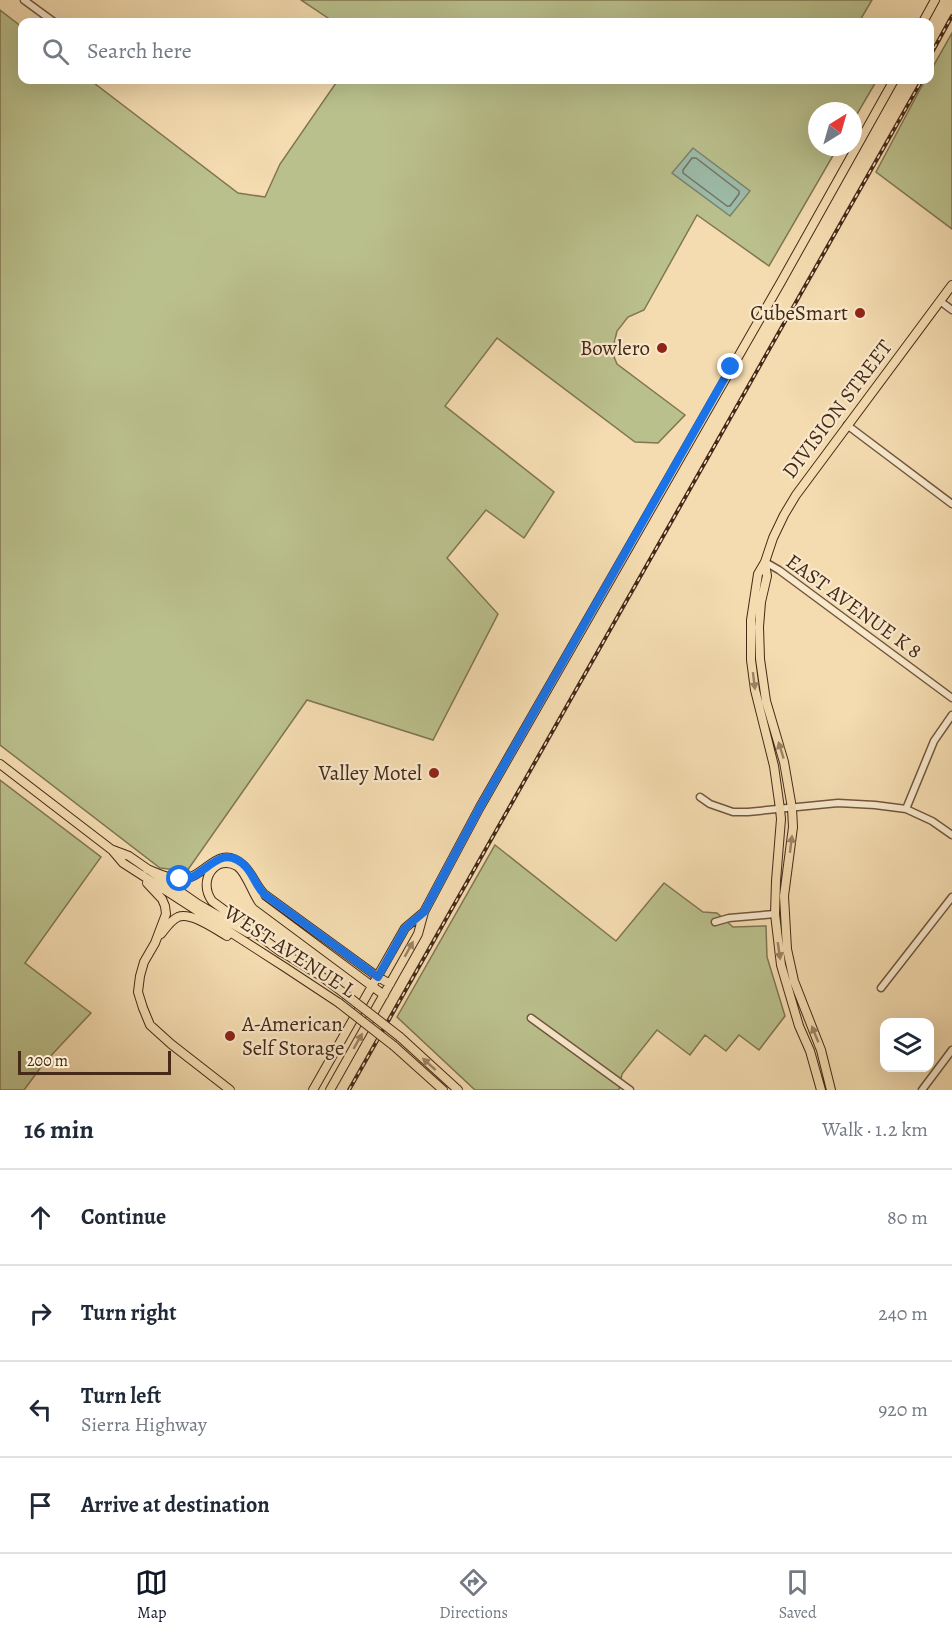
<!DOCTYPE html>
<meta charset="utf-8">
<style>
body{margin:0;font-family:Alegreya,serif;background:#f6f6f7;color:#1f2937}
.controls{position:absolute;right:18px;bottom:18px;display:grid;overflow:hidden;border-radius:12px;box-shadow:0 6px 24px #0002}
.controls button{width:54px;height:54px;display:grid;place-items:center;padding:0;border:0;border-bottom:2px solid #e0e1e3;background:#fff;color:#1f2937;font:30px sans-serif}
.compass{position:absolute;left:808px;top:102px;width:54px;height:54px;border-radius:50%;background:#fff;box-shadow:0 6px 24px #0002;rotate:37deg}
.scale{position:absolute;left:18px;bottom:15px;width:153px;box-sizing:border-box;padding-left:6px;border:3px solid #462a17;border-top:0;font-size:16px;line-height:21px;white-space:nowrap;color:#462a17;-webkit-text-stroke:4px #f8e8cc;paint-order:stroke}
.stop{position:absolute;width:18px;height:18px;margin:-14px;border:4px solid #1a73e8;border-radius:50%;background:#fff}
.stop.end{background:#1a73e8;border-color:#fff;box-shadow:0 2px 6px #0008}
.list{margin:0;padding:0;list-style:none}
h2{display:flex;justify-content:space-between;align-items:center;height:78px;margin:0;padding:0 24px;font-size:26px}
h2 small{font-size:20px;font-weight:400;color:#747a83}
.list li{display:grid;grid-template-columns:39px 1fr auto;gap:18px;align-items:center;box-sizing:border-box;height:96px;padding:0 24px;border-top:2px solid #e0e1e3}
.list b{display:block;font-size:22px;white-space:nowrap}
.list p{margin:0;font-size:20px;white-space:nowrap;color:#747a83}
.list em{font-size:20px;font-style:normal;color:#747a83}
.icon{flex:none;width:33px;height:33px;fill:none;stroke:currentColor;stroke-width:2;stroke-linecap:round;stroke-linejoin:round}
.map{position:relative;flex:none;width:952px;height:1090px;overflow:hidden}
.search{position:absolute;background:#fff;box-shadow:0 6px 24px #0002;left:18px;right:18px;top:18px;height:66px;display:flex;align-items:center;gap:15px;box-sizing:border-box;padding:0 21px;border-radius:12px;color:#747a83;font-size:22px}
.sheet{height:462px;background:#fff}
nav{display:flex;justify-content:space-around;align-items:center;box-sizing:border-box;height:84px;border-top:2px solid #e0e1e3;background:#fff;font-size:16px;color:#747a83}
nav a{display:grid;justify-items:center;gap:3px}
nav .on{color:#111827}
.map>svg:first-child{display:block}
.green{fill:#bac08c;stroke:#807552;stroke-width:1.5}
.water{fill:#9cbcaa;stroke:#7a826f;stroke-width:1.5}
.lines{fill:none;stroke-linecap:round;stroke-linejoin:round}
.shore{stroke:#717360;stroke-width:1.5}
.minor-casing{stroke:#72563d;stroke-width:9}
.major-casing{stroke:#462a17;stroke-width:10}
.minor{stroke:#f8e8cc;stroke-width:6}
.major{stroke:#f4dcb0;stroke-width:8}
.rail-casing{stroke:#462a17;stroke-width:4}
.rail{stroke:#f8e8cc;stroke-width:1.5;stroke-dasharray:4.5;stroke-linecap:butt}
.major-bridge-casing{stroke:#462a17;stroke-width:10;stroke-linecap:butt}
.major-bridge{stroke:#f4dcb0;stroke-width:8}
.oneway{fill:#9d8364}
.route{stroke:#1a73e8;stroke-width:8}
.poi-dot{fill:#8f2418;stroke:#f8e8cc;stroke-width:2}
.labels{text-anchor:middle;stroke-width:4.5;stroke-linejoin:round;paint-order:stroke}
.poi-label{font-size:21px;fill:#462a17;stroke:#f8e8cc;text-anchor:end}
.street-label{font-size:21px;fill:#462a17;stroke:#f8e8cc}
</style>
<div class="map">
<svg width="952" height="1090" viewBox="0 0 952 1090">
<rect width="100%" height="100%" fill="#f4dcb0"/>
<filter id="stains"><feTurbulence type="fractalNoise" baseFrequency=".00333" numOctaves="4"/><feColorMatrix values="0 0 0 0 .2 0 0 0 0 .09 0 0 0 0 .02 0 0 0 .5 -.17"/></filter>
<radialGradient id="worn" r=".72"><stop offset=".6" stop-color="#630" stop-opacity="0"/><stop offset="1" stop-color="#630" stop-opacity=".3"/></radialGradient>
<path class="green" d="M301,0H872L859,22H334Z
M0,10L22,27V80H90L238,193L265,197L280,164L338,80H877L853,121V111H817V147H838L769,266L697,215L644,310L628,317L617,331L612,352L617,364L685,415L658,443L635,442L497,338L445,406L554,492L524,538L486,510L447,558L498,614L433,740L307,700L187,871L160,868L0,745Z
M952,33V229L876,172L925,80H930V72Z
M0,780L101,857L25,963L91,1013L44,1063L24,1090H0Z
M495,845L616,941L664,883L703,912L717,913L733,927L766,926L767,957L785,1016L759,1050L739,1035L726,1051L705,1035L690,1055L657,1030L622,1074L619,1090H475L397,1017Z"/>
<path class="water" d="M693,148L750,191L730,216L672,173Z"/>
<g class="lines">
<path class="shore" d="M692,158H696L739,191V194L730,206H727L683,173V170Z"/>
<g class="minor-casing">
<path id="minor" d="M24,0L54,22
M940,301L952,310
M847,425L952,504
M765,562L779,570L952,698
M700,797L710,804L733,812H748L838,803L875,805L906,809L932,821L952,835
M906,809L934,741L952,715
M715,922L729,918L775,914
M881,988L952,897
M531,1018L630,1090
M922,1090L952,1050"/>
</g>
<g class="major-casing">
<path id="major" d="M923,22L935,0
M765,562L767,576L761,602L759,627L760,659L766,701L784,762L792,808L793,827L784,896L787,949L794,981L821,1050L831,1090
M0,764L112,850L123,863L286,968L339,1003
M113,850L129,856L198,904L248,933
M147,869C160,874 175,882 188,878C207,873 219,845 242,864C252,872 255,885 264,894L378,977L390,984
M147,883L162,899L165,906L166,914L155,943L144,962L140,976L138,992L143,1008L150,1025L171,1044L230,1090
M161,934C166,928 171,920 178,917C191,912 215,929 227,936
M277,949L321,976L345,994
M281,952L212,901C197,880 216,854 237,866C246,872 252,892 259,902L384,995
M400,1037L458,1090
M394,1046L443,1090
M313,1090L405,928L424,912
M330,1090L418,934L424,912L480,807L781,282L894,80
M821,1090L810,1051L799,1026L781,965L775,914L776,881L781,819L780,809L774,766L755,690L751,660V620L758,574L765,562L773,538L784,515L796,495L952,285"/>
</g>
<use href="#minor" class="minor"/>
<use href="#major" class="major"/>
<g class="rail-casing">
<path id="rail" d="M930,56L952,16
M349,1090L922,80"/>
</g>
<use href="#rail" class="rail"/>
<g class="major-bridge-casing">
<path id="major-bridge" d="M345,994L400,1037
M339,1003L394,1046"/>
</g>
<use href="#major-bridge" class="major-bridge"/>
</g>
<defs><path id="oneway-solid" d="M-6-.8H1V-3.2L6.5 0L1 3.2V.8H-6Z" transform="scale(1.5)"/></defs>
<g class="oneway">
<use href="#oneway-solid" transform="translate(754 681) rotate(83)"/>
<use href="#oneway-solid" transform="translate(781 750) rotate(-107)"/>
<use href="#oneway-solid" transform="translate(791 844) rotate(-83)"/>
<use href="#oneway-solid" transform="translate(409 949) rotate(-61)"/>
<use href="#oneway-solid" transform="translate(779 951) rotate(82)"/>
<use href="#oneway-solid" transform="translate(815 1034) rotate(-112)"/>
<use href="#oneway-solid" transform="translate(358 1041) rotate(-60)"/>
<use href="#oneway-solid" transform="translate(429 1064) rotate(-138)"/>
</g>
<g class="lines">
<path class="route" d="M180,879C182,879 187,879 190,878C208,871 223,843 245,866C253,874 256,886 264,894L378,977L405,928L424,912L480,807L731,367"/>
</g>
<g class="poi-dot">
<circle cx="860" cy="313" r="6"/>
<circle cx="662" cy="348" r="6"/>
<circle cx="434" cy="773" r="6"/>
<circle cx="230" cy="1036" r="6"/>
</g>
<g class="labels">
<g class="poi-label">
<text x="848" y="320">CubeSmart</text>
<text x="650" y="355">Bowlero</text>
<text x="422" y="780">Valley Motel</text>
<text x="242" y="1031" text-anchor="start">A-American<tspan x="242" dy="24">Self Storage</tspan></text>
</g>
<g class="street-label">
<text transform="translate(837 409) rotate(-53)" y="7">DIVISION STREET</text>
<text transform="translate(854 606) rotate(36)" y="7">EAST AVENUE K 8</text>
<text transform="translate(290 951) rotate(33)" y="7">WEST AVENUE L</text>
</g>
</g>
<rect width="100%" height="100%" filter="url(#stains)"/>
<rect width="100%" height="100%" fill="url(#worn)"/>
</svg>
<div class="controls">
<button><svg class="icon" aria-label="layers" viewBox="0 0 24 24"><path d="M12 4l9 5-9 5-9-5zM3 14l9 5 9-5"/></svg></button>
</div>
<svg class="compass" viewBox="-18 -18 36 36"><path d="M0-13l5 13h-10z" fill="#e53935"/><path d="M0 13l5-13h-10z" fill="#747a83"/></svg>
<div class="scale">200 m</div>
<div class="stop" style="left:180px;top:879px"></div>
<div class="stop end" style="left:731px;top:367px"></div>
<div class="search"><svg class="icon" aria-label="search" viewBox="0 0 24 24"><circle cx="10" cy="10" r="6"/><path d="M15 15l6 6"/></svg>Search here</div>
</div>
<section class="sheet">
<h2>16 min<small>Walk · 1.2 km</small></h2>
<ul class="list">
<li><svg class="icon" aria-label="ahead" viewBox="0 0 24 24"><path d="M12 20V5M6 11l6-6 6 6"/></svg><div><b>Continue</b></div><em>80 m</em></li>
<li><svg class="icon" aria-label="right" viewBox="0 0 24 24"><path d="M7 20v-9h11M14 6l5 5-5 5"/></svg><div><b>Turn right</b></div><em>240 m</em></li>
<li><svg class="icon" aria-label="left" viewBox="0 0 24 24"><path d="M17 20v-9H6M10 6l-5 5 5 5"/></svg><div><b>Turn left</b><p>Sierra Highway</p></div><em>920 m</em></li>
<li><svg class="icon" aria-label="arrive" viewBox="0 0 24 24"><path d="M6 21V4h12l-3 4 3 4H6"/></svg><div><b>Arrive at destination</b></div></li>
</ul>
</section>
<nav>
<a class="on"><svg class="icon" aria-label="map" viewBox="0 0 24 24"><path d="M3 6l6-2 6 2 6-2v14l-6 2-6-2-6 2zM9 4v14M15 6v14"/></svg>Map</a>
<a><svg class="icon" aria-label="directions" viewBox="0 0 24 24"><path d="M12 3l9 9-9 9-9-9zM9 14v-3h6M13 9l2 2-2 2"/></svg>Directions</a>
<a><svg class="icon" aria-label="saved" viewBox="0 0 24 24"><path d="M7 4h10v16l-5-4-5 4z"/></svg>Saved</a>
</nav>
